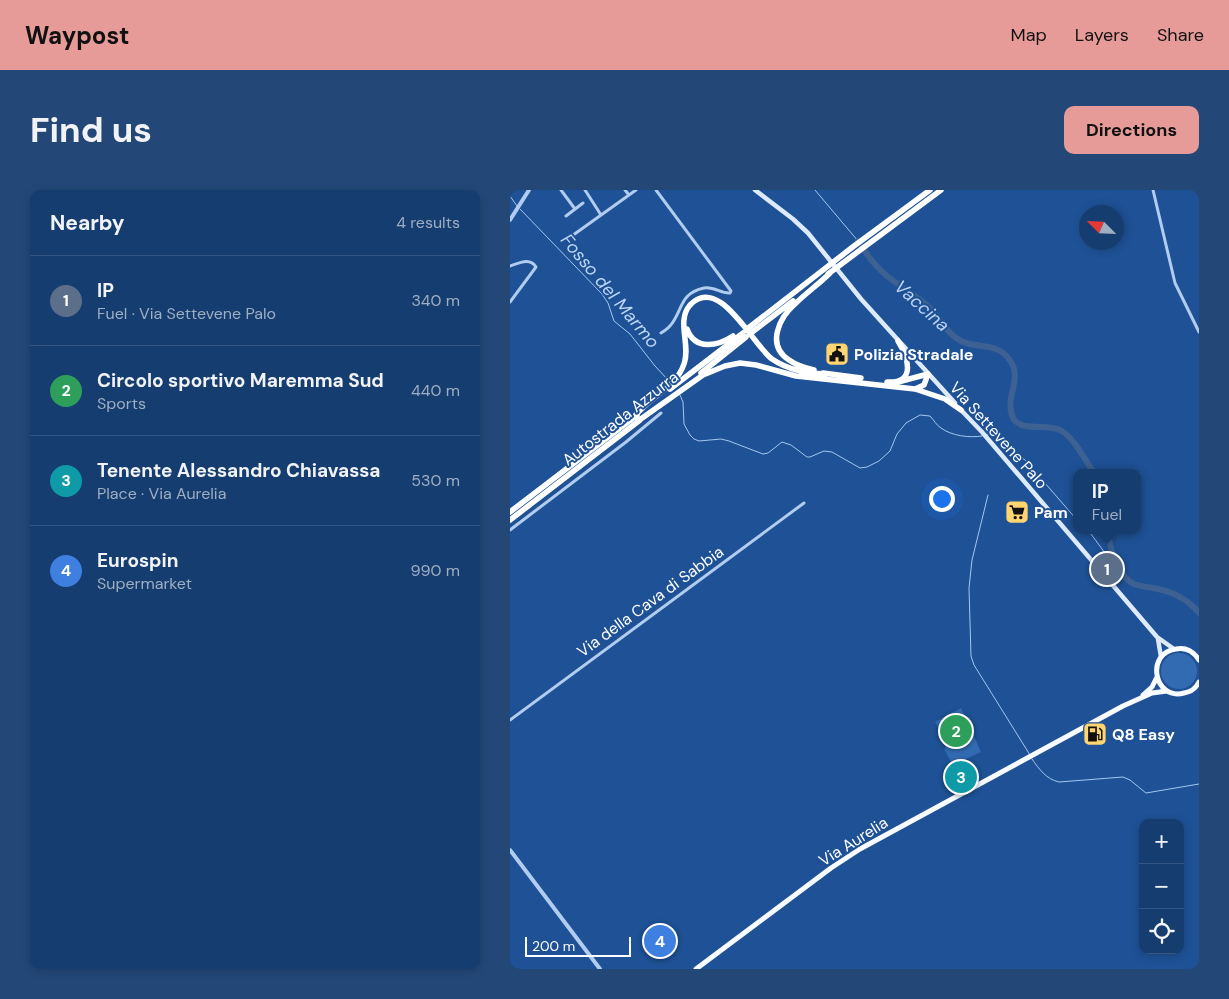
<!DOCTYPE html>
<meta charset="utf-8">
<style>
body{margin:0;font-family:"DM Sans",sans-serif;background:#234878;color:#f1f3f6}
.controls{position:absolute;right:15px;bottom:15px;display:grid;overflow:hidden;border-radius:10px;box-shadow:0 2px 8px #0003}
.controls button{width:45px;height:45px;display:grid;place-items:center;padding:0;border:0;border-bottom:1px solid #355683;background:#163d70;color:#f1f3f6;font:25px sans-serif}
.compass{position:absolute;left:569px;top:15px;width:45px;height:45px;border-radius:50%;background:#163d70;box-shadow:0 2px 8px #0003;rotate:294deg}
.scale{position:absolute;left:15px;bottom:12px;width:106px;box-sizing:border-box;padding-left:5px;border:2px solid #fff;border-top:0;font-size:14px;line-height:18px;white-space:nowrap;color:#fff;-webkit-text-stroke:4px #1e5195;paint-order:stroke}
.you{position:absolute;left:431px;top:308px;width:18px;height:18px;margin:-12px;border:4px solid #fff;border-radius:50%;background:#1a73e8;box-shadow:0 0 0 8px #1a73e833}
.badge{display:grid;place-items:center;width:32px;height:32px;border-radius:50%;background:#e69b98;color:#fff;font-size:16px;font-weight:700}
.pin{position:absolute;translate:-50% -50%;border:2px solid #fff;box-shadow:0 1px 5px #0006}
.popup{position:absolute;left:563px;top:279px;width:68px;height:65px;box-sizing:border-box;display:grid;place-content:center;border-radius:10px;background:#163d70;filter:drop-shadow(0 1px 4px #0005);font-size:16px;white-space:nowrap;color:#9eaec3}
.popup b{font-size:19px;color:#f1f3f6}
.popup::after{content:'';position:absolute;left:50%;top:100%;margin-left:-10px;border:10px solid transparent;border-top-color:#163d70}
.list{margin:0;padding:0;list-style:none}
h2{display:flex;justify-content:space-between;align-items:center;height:65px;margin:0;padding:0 20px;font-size:21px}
h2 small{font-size:16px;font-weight:400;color:#9eaec3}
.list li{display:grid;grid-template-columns:32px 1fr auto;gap:15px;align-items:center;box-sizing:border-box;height:90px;padding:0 20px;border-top:1px solid #355683}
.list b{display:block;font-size:19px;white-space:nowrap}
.list p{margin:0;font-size:16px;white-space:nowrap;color:#9eaec3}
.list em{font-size:16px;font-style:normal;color:#9eaec3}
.icon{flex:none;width:28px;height:28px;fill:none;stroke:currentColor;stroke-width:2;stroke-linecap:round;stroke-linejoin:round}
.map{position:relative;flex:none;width:689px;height:779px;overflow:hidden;border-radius:10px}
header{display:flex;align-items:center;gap:30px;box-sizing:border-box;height:70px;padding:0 25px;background:#e69b98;color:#111}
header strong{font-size:24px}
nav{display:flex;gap:28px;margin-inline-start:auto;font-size:18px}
.intro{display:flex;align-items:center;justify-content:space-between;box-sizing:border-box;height:120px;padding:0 30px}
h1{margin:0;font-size:35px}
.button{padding:12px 22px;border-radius:10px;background:#e69b98;color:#111;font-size:18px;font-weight:700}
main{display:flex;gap:30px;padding:0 30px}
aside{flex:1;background:#163d70;border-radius:10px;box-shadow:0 2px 8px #0003}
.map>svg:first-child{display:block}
.green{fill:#326bb2}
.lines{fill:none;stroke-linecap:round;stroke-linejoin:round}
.stream{stroke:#a4c7f0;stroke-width:1}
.river{stroke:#3d6192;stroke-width:6}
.minor{stroke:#b0ccef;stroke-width:3}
.tertiary{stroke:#b0ccef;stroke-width:4}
.secondary{stroke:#ddeafb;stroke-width:4.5}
.primary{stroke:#f8fbff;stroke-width:5}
.motorway{stroke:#fff;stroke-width:5.5}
.labels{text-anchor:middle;stroke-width:4;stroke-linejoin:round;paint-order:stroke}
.poi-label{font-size:16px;font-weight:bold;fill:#fff;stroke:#1e5195;text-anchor:start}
.street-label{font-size:16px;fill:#fff;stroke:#1e5195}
.water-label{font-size:18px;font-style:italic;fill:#bdd6f5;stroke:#1e5195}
</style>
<header>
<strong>Waypost</strong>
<nav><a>Map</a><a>Layers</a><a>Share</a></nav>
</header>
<div class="intro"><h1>Find us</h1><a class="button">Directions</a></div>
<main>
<aside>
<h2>Nearby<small>4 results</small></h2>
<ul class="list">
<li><span class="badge" style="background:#5c6f8a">1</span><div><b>IP</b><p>Fuel · Via Settevene Palo</p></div><em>340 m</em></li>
<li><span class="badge" style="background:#2e9e5b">2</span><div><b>Circolo sportivo Maremma Sud</b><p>Sports</p></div><em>440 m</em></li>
<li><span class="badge" style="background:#0f9aa8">3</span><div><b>Tenente Alessandro Chiavassa</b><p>Place · Via Aurelia</p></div><em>530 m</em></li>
<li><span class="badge" style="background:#3f7fe0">4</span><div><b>Eurospin</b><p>Supermarket</p></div><em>990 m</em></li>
</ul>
</aside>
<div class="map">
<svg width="689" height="779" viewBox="0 0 689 779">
<rect width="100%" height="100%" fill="#1e5195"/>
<path class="green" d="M651 481a18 18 0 1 1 36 0a18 18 0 1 1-36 0Z
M451,518L471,562L443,575L435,561V549L425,532Z"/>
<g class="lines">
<path class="stream" d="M305,0L348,51
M0,6L7,16
M10,19L92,104L98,113L104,131L120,144L145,176L159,191
M170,205L173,212L174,234L180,245L184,249L189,251L211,249L219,251L253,264L258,263L272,252L281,255L297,267H300L314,261L322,262L350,278L357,277L369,271L380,261L387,244L396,233L410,225L420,226C424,230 426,235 431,238C442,246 459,248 472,246
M476,245L486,244L496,256L515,270L567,330
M478,305L462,370L459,398L461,466L464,475L520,565
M578,340L595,363L605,370
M522,569C529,579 536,589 549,592L613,587L620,590L636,603L689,594"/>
<path class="river" d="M348,51C356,64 365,76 377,86C391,97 407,106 420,118C430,128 437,144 451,151C467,159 487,152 499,169C515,190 492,207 504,230C516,242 536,233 550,240C562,245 576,271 584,283
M597,340C600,357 607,386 624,394C629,396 637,397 643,398C661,401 677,408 689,423"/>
<path class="minor" d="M51,0L65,19
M75,0L91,25
M115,0L119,5
M146,0L221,101L220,103C211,104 204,96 194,98C171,103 173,117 163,132C160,137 156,140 151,143
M643,0L665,93L689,142
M56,26L73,13
M59,48L126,0
M0,76C9,73 20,67 26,77L0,112
M0,340L116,252L151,223
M0,530L294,313"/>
<path class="tertiary" d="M0,30L19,0
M0,660L90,779"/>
<path class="secondary" d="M245,0L283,29L298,43L351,109L445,213
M450,219L472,242L647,447L664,459
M648,449L651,467"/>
<path class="primary" d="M689,470C684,462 676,457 666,459C635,463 644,511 674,503C681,502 686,498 689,492
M633,505L642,497L647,487
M186,779L321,678L350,659L613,516L642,503L657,501"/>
<path class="motorway" d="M318,84L431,0
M177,139C185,161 208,156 223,146
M237,139L344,56L420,0
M241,143L283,111
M304,180C295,178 286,175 279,170C256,155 269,128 285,114C296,103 309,94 320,83
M191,183L236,147
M313,183L351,188
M377,192C407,194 398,167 388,151
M388,192L418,184L414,195L405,199
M160,199L233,143
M125,226C139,207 166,198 174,174C181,155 166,131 180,115C209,84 242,154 262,169C278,180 296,183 316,184
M128,231L193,185L215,176L230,173L246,175L286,186L405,199L435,209L451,220
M0,322L127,225
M0,330L130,230"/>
</g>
<defs>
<g id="civic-square" transform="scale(1.25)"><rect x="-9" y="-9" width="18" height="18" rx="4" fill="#fed570" stroke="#1e5195"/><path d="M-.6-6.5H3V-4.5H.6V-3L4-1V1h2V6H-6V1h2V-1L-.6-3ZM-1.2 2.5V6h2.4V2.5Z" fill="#111"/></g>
<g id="supermarket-square" transform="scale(1.25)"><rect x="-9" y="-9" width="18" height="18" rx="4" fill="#fed570" stroke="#1e5195"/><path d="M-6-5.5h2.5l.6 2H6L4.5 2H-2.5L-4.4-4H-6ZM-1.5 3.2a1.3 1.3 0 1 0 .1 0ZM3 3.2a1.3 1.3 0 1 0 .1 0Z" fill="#111"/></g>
<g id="fuel-square" transform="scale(1.25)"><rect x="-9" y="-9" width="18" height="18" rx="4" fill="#fed570" stroke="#1e5195"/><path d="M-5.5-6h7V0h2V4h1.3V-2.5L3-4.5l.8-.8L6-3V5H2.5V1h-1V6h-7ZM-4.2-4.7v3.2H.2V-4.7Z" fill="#111"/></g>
</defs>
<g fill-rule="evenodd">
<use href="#civic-square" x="327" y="164"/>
<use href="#supermarket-square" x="507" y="322"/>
<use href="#fuel-square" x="585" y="544"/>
</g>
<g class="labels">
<g class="poi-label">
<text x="344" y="170">Polizia Stradale</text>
<text x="524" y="328">Pam</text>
<text x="602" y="550">Q8 Easy</text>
</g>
<g class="street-label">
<text transform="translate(110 228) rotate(-38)" y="6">Autostrada Azzurra</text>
<text transform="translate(489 245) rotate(48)" y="6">Via Settevene Palo</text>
<text transform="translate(140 411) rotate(-36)" y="6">Via della Cava di Sabbia</text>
<text transform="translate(343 651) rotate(-32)" y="6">Via Aurelia</text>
</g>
<g class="water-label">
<text transform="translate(100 101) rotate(50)" y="6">Fosso del Marmo</text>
<text transform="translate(412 116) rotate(42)" y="6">Vaccina</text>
</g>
</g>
</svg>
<div class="controls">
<button>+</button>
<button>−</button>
<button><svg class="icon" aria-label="locate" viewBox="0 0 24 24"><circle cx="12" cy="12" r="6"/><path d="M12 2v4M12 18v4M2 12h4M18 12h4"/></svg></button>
</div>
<svg class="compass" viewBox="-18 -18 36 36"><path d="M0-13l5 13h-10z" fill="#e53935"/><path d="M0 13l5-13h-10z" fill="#9eaec3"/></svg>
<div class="scale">200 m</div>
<div class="you"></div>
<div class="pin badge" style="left:597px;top:379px;background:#5c6f8a">1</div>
<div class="popup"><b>IP</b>Fuel</div>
<div class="pin badge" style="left:446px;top:541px;background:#2e9e5b">2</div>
<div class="pin badge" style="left:451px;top:587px;background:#0f9aa8">3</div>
<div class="pin badge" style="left:150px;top:751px;background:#3f7fe0">4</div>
</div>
</main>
